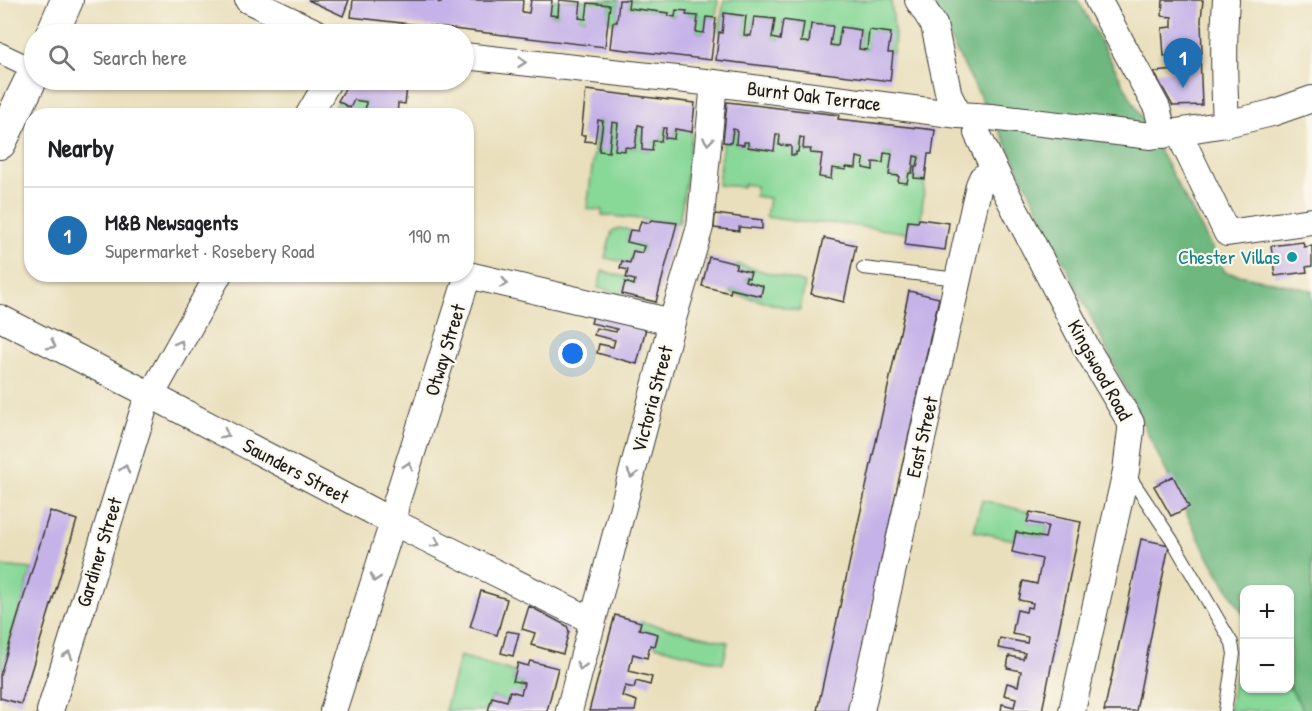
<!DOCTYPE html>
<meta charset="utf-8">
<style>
body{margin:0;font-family:"Patrick Hand",sans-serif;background:#f2f2f2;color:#202124}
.controls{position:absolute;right:18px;bottom:18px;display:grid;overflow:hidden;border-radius:12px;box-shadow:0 2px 4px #0004}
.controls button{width:54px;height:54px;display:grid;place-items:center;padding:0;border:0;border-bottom:2px solid #e0e0e0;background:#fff;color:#202124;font:30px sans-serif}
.you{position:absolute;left:573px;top:354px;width:21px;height:21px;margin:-15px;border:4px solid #fff;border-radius:50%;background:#1a73e8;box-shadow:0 0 0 9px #1a73e833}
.badge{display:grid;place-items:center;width:39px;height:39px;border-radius:50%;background:#1f6fb2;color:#fff;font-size:20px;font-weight:700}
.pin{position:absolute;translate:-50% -50px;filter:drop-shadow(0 2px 3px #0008)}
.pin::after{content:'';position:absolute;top:32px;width:21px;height:18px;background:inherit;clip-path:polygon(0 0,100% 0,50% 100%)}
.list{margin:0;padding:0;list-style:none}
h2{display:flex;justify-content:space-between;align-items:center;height:78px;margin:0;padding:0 24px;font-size:26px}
h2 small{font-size:20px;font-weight:400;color:#757577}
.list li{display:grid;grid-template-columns:39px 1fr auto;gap:18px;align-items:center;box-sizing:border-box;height:96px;padding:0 24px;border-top:2px solid #e0e0e0}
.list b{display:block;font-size:22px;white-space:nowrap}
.list p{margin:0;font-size:20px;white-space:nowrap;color:#757577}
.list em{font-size:20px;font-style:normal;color:#757577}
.icon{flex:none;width:33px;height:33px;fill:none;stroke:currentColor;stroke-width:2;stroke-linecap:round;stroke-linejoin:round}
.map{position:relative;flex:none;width:1312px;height:711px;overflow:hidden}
.search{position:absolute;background:#fff;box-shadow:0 2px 4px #0004;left:24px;top:24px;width:450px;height:66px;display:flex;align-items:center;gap:15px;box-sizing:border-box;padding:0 21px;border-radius:33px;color:#757577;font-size:22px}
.panel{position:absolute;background:#fff;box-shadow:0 2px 4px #0004;left:24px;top:108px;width:450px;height:174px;border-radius:24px}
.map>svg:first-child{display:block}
.green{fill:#88d898;stroke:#527a5a;stroke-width:1.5}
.forest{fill:#6eb880;stroke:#456a4e;stroke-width:1.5}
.building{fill:#c5b2e8}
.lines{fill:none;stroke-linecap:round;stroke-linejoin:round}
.service-casing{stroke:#3b3934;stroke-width:14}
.pedestrian-casing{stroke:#3b3934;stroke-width:22}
.minor-casing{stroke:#3b3934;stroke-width:28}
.tertiary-casing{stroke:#3b3934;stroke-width:34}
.service{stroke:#fff;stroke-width:12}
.pedestrian{stroke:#fff;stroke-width:20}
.minor{stroke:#fff;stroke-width:26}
.tertiary{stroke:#fff;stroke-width:32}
.oneway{stroke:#999}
.culture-dot{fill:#0f9aa8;stroke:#fbf7ec;stroke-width:2}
.labels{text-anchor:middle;stroke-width:4.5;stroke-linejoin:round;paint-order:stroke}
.street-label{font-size:20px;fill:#1c1c1c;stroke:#fbf7ec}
.culture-label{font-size:20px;fill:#0d838f;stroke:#fbf7ec;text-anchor:end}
</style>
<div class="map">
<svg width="1312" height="711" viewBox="0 0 1312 711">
<rect width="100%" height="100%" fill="#fbf7ec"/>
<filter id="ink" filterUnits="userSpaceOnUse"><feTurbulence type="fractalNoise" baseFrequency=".0167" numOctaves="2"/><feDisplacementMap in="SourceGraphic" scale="12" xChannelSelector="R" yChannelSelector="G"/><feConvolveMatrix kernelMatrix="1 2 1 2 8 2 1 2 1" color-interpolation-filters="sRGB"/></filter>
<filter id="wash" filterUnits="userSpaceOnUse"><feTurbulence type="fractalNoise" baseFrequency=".008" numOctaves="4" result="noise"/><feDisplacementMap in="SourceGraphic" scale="24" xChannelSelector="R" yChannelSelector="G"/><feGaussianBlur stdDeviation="1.35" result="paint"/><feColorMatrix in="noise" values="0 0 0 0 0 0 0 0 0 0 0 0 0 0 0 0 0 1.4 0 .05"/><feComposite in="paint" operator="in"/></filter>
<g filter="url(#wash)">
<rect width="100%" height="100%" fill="#e9dfbc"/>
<path class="green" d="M552,0H619L617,22L608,21L610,5L586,19L579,18L581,2L559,1L558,16L550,15Z
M625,0H718L716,18L706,17L704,33L696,32L698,16L686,15V11C680,15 676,17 668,16V13L628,8L629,1Z
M724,0H891L895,37L893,53H888L890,33L870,31L867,50L859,49L861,30L841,27L838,46L830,45L832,26L812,24L809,43L801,41L803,23L783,20L780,40L772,38L775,19L754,17L751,36L744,35L746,16L725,13L722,33L719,32Z
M354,100L366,102L365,115L330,116L338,101L349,108Z
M598,120L603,121L599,150L609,151L612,122L618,123L625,150V147L635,148L638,125L643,126L641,139L643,140L642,150L651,151L653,141H661L663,128H666V138L674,139L675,129L692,132L688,170L679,223L602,215V210L587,209Z
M733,129L737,130L736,144L743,145L744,142H748V148L761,149L776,135H780L779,145L791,146L792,155H796V152H798L800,137L804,138L803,149H811L810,152L822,154L819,177L831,179L832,168L846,170V167L855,168L857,157L864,159L873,169V162L883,163L884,153L892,154L889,175L899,176V182L907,183L909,173H912L914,156L919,157L917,167H915L914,178L925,179L921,219H919L918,222L908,221L907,233L843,224L801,222L766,217L769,198L755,196L756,186L744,184L743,187L718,185L723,142H731Z
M619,228L630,230L627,242L644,246L642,253L633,251L630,263L605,258L612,231Z
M737,264L805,283L800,311L730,293L731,289L760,296L763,286L745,281L746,277L749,278L751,273L735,268Z
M602,271L635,280L634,285L625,283L622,294L598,288Z
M982,500L1030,512L1028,522L1048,526L1045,538L1016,532L1014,540L974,531Z
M0,566L32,569L2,669H0Z
M641,622L728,642L723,663L655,646L658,634L639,629Z
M1244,644V688H1290V682L1305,711H1229L1239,647Z
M460,656L515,672L513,681L524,683L521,694L507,701L492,697L488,710L486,709L485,711H445Z"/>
<path class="forest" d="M929,0H1078L1225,272L1312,290V711H1304L1290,688V590H1244V615L1206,553L1004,139L991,117Z"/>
<g id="blocks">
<path class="building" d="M308,0H349L343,16Z
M353,0H438V2L441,3L442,0H523L522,12L529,13L531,0H552L550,15L558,16L559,0L581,2L579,18L586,19L588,3L610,5L605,47L351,17Z
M619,0H629L628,8L669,13L668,16L675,17L676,10L687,11L686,15L698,16L696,32L704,33L706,17L716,18L711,60L610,48L613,22H617Z
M1163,0H1203L1201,20L1202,53H1200L1202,105L1173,106L1154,72L1176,70L1175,55L1164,56L1162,28L1172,27V17L1162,16Z
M724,13L746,16L744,35L751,36L754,17L775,19L772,38L780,40L783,20L804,23L801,42H805L809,43L811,24L833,26L830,45L838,46L841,27L861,30L859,49L867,50L869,30L891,33L888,53H893L890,81L716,60L719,32L722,33Z
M350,80H408L405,104L398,103L397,116H365L366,102L354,100L350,108L338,101Z
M586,90L695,103L692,132L675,129L674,139L665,138L666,128H663L661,141H653L652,151L642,150L643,126L638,125L635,148L625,147V151L615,150L618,123L612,122L609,152L599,151L603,121L598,120L595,142L584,141L585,135H581Z
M727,102L839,115L838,119L935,130L932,154H928L925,179L914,178L915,166L917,167L919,157L914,156L912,173H909L907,183L898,182L899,176L889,175L892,154L884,153L883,163L873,162V170L863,168L864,159L857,157L856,168L846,167V170L832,168L831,179L819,177L822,154L810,153L811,149H803L804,138L800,137L798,152H796V155H791V146L779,145L780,135H776L774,151L748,147V142H744V145L736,144L737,130L733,129L731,143L723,142Z
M715,214L762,220V229L739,227V231L714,228Z
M919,219L949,223L945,250L905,245L908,221L918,222Z
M651,220L677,223L656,302L622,294L625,282L634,285L635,280L626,278L628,270L620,268L622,261L630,263L633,251L642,253L644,246L627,242L630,230L638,231L641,221L649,223Z
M824,238L856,245L844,302L811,294Z
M1303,242L1304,247L1312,246V266L1306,267L1307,272L1275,276L1271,246Z
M709,257L737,264L735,268L751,272L749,278L746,277L745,281L763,286L761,296L731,289L730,293L702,286Z
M909,291L939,298L848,711H817Z
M594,311L647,324L637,364L597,353L599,344L613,347L615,340L594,335L596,328L616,332L617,329L591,323Z
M1173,476L1189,507L1171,516L1154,486Z
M50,511L77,520L21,704L0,698V675Z
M1030,512L1081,522L1042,711H1001L1002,704L1014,707L1016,698L1004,695L1007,683L1018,686L1021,671L1007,668L1009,656L1023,659L1025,653L998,648L1000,638L1027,643L1028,637L1012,634L1017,610L1026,612L1027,607L1032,608L1033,603L1019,600L1023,581L1037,584L1042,559L1012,552L1016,532L1045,538L1048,526L1027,522Z
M1141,539L1169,545L1136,711H1104L1128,604Z
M481,591L507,599L497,635L470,627Z
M529,606L567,626L569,631L563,654L531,645L535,633L522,629Z
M615,615L641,622L639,629L658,634L655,646L650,645L647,658L633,654L629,671L652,677L650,685L636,681L634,688L625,686L622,696L637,701L635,711H589Z
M507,631L519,633L513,656L501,653Z
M530,661L558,668L547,711H488L492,697L507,701L510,691L521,694L524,683L513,681L518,663L528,666Z"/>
</g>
</g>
<g filter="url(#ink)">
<use href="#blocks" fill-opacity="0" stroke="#3b3934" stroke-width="1.5"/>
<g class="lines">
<g class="service-casing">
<path id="service" d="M863,268L958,279
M1128,474L1172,540L1232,643L1234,654L1225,711"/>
</g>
<g class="pedestrian-casing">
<path id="pedestrian" d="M0,53L34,69"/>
</g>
<g class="minor-casing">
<path id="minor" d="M248,0L319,34
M918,0L934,25L949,96L959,115
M1098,0L1157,108L1164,135
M464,56L714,83L959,115L991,117L1151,136L1226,124L1272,113L1312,99
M308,116L329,80
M977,116V133L995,171L1087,349L1131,423V430L1126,471L1072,711
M1226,124C1224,83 1223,41 1226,0
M1180,132L1185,146L1227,233L1312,221
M0,318L151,395L393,522L593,621
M50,711L144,408L219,274
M333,711L393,522L396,503L468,275L672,322
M569,711L672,322L700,227L714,83
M861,711L979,185L982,178L995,171"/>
</g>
<g class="tertiary-casing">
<path id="tertiary" d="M52,34L67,0
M0,143L34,73"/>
</g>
<use href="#service" class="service"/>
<use href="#pedestrian" class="pedestrian"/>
<use href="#minor" class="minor"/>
<use href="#tertiary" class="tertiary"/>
</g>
<defs><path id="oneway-chevron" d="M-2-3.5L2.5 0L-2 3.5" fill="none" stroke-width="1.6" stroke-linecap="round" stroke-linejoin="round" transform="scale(1.5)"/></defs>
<g class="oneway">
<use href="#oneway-chevron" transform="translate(522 62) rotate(6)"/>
<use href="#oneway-chevron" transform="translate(708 141) rotate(96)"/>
<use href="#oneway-chevron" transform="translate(504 283) rotate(13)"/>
<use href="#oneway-chevron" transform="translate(180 344) rotate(-61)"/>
<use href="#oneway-chevron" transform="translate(52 345) rotate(27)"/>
<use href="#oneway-chevron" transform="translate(225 434) rotate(28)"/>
<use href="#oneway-chevron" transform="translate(408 466) rotate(-73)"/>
<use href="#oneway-chevron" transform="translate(125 469) rotate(-73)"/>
<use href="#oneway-chevron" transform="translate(632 474) rotate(105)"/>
<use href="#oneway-chevron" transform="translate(436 543) rotate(26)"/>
<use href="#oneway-chevron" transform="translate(375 578) rotate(108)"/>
<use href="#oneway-chevron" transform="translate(68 655) rotate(-73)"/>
<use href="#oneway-chevron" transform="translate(581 666) rotate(105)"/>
</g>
</g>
<circle class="culture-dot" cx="1292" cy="257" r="6"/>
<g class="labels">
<g class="street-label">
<text transform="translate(814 96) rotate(7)" y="7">Burnt Oak Terrace</text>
<text transform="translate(445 350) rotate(-73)" y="7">Otway Street</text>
<text transform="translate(1100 370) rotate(61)" y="7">Kingswood Road</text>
<text transform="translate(652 399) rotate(-75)" y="7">Victoria Street</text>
<text transform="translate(922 437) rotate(-77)" y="7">East Street</text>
<text transform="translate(296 471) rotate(28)" y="7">Saunders Street</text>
<text transform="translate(99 552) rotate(-73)" y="7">Gardiner Street</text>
</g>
<g class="culture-label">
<text x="1280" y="264">Chester Villas</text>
</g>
</g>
</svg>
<div class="controls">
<button>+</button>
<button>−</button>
</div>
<div class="you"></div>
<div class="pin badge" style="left:1183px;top:88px">1</div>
<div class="search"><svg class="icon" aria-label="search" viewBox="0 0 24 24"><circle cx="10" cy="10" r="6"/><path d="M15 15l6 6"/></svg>Search here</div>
<section class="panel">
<h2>Nearby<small></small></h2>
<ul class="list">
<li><span class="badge">1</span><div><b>M&amp;B Newsagents</b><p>Supermarket · Rosebery Road</p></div><em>190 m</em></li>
</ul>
</section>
</div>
